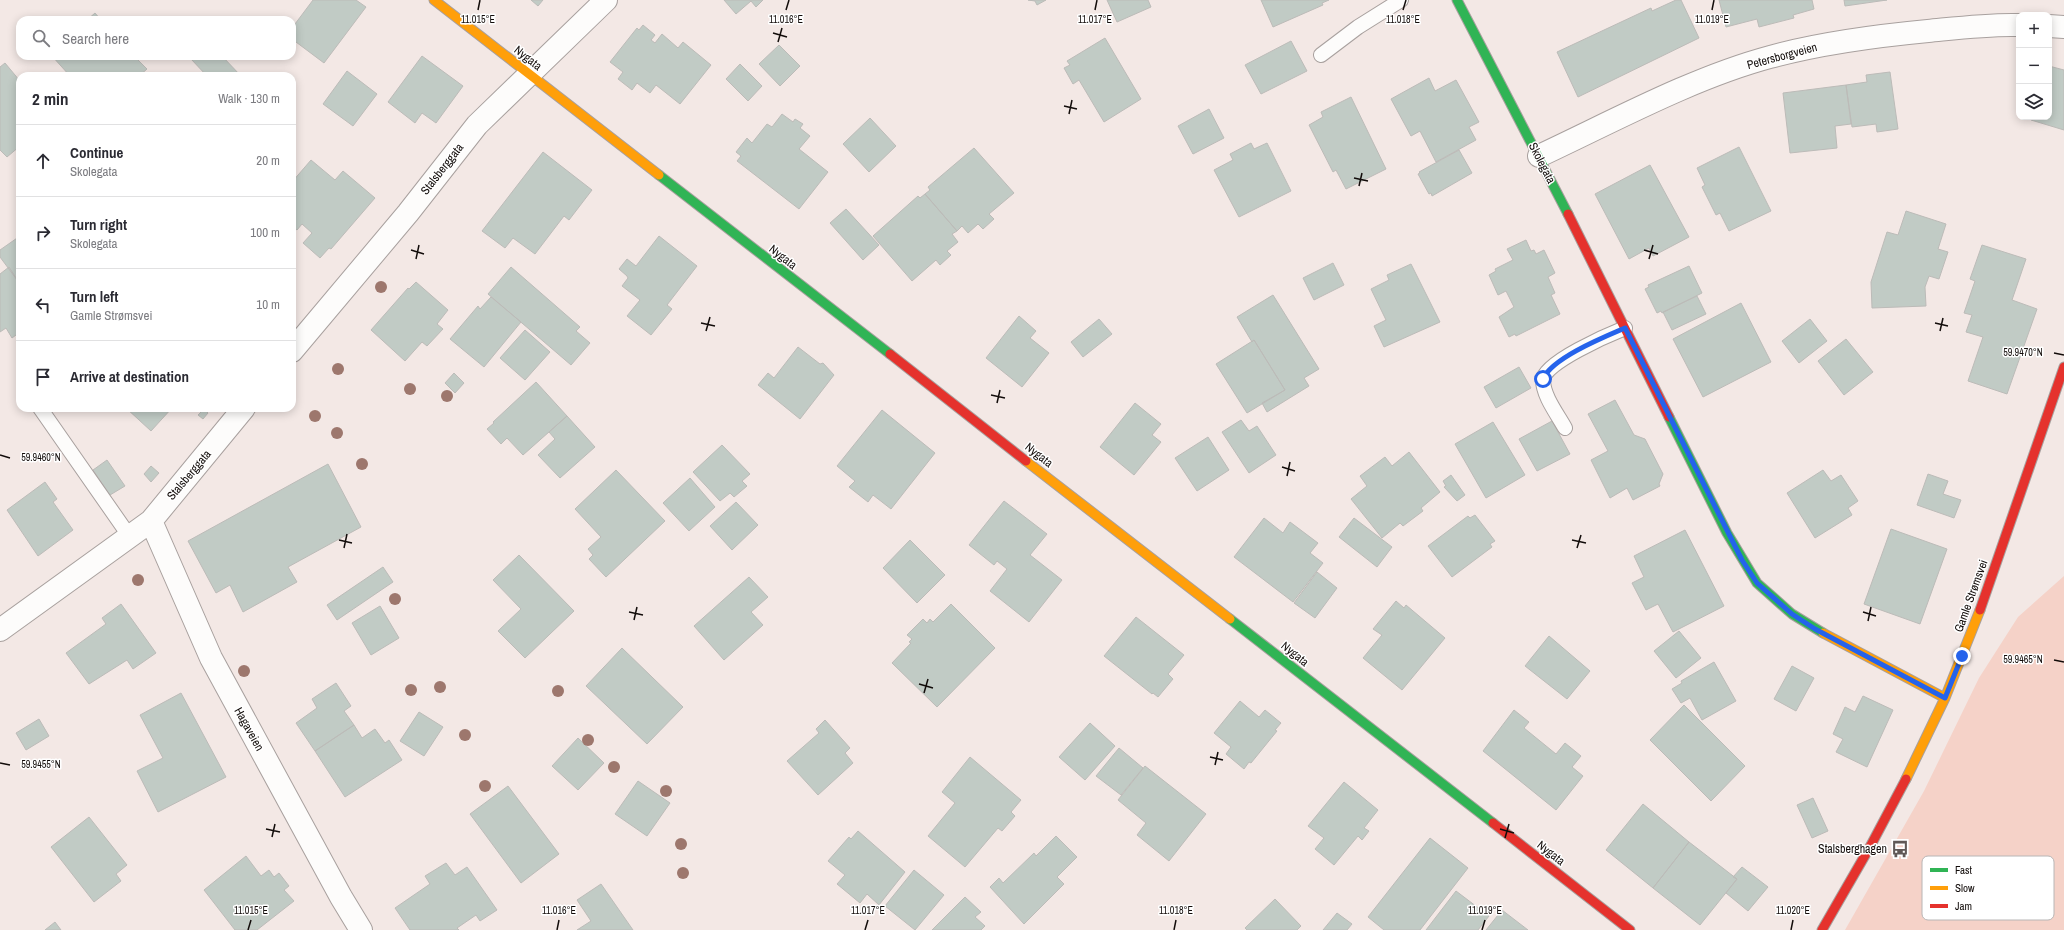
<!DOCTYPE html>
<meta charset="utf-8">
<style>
body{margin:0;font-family:"Archivo Narrow",sans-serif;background:#f2f2f3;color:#2b2b33}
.controls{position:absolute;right:12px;top:12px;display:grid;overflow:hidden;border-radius:8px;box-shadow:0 2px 10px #0003}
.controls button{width:36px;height:36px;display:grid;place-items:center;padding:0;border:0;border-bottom:1px solid #e1e1e2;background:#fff;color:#2b2b33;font:20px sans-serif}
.stop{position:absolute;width:12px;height:12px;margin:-9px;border:3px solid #2563eb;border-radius:50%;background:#fff}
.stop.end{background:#2563eb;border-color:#fff;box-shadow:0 1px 4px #0008}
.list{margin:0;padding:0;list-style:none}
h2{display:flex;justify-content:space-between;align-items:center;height:52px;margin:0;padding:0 16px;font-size:17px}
h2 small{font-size:13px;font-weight:400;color:#7c7c81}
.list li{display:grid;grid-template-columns:26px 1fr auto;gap:12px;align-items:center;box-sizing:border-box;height:72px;padding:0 16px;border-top:1px solid #e1e1e2}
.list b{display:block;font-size:15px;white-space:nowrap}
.list p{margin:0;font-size:13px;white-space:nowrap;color:#7c7c81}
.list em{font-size:13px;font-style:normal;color:#7c7c81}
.icon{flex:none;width:22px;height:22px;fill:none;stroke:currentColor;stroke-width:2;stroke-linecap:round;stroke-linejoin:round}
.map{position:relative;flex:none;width:2064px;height:930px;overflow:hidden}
.search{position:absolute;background:#fff;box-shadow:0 2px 10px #0003;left:16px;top:16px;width:280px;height:44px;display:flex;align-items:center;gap:10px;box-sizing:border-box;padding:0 14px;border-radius:12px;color:#7c7c81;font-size:15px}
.panel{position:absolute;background:#fff;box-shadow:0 2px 10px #0003;left:16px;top:72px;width:280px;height:340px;border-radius:12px}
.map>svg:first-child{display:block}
.green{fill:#f5d2c8}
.building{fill:#c1cbc5;stroke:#bcbbb8}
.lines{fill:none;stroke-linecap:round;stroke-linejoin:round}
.lane-casing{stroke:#a8a09e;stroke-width:16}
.street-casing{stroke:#a8a09e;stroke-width:24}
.fast-casing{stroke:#a8a09e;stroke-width:11}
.slow-casing{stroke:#a8a09e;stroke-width:11}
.jam-casing{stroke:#a8a09e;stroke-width:11}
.lane{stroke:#fdfcfb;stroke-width:14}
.street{stroke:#fdfcfb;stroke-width:22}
.fast{stroke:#30b455;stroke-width:9}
.slow{stroke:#ff9f0a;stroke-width:9}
.jam{stroke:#e5322d;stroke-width:9}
.tree{fill:#9d776d}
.route{stroke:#2563eb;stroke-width:5}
.ticks{fill:none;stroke:#120c0a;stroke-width:1.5}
.labels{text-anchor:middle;stroke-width:3;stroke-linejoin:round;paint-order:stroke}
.street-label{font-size:12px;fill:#120c0a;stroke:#fff}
.poi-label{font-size:12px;fill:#120c0a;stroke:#fff;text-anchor:end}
.key{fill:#fff;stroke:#b8b6b6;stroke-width:1}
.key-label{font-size:11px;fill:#120c0a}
.ticks-label{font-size:10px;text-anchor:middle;fill:#120c0a;stroke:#fff;stroke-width:3;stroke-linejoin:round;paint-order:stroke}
</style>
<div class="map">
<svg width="2064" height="930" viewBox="0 0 2064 930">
<rect width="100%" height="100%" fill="#f3e8e5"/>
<path class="green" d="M2064,576V930H1845L1924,791L1979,678L2018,617Z"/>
<path class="building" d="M313,0H356L366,7L324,63L292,39V28Z
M531,0H543L538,6Z
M724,0H763L756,7L751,1L736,14Z
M1028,0H1046L1037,5L1035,1Z
M1107,0H1148L1151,7L1117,22Z
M1261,0H1329L1322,3L1323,5L1273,27Z
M1676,0H1681L1699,38L1578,97L1557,52L1651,8L1652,11Z
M1719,0H1812L1814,9L1793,15L1794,18L1759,27L1757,19L1726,27Z
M1844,0H1887L1845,6Z
M95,13L101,20H87Z
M643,25L655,35L651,40L655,43L662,34L678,48L683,42L711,65L680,104L656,85L650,93L637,83L632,90L618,79L623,72L610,62L637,28L639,30Z
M1105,38L1141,99L1104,122L1079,80L1073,84L1064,68L1070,65L1067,61Z
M1291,41L1307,71L1261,94L1245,65Z
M779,45L800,66L780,86L759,64Z
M52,56H134L147,69L139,76H70Z
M194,56H222L241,76H207L191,59Z
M422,56L463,86L436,123L422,113L415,123L388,102Z
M5,63L20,81V146L7,157L0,150V67Z
M740,64L762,86L748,101L726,79Z
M2049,66L2064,70V130L2031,120L2032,117H2049Z
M347,71L377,94L353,126L323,104Z
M1890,72L1898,129L1877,132L1876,124L1852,127L1846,85L1867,82L1866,75Z
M1429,78L1435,91L1456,80L1479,122L1469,127L1476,140L1436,162L1420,131L1411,136L1391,99Z
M1846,85L1851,124L1835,126L1837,148L1790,153L1783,93Z
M1351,97L1386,169L1346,189L1336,170L1333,172L1309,125L1323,117L1321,112Z
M1209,109L1224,138L1193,154L1178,126Z
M782,114L793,122L795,119L803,124L800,128L810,136L799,149L828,172L799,209L737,161L741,156L736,152L747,138L752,143L767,124L772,127Z
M870,118L896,146L869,172L843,144Z
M1251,143L1254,149L1267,143L1291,191L1239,217L1214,170L1233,160L1230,154Z
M1739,147L1771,211L1729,231L1720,213L1716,215L1702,187L1705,185L1697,168Z
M974,148L1014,193L989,214L994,219L983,229L978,224L968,233L962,226L957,231L925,194L930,190L928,187Z
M1459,150L1472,173L1432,196L1431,193L1429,194L1418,174L1420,173L1419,172Z
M543,152L592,190L569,220L564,216L535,254L513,238L505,248L482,231Z
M311,160L335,180L343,171L375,198L331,249L329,248L320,258L303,243L312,233L302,224L297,230L292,226V182Z
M1650,165L1689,237L1653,256L1649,248L1629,259L1595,194Z
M925,194L957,231L952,234L958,242L947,251L951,255L940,265L936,260L912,281L873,236L918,196L920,198Z
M846,209L879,245L863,260L830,223Z
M1906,211L1946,224L1938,249L1948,252L1939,279L1929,276L1925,287L1926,306L1872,308L1871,282L1887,232L1898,235Z
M20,236V284L0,257V250Z
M659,236L697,266L667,305L672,309L651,335L627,316L640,300L622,286L628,278L627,276L619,269L627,259L636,266Z
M1526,240L1531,251L1534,250L1536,254L1544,250L1555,273L1548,277L1555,293L1551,295L1560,314L1516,336L1515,334L1509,337L1499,317L1514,307L1506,291L1498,295L1489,275L1496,271L1495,269L1513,260L1507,249Z
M1982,245L2026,259L2012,300L2037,309L2007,394L1968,381L1983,337L1966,332L1972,315L1964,313L1975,281L1970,279Z
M1333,263L1344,285L1314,300L1303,278Z
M1411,264L1440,322L1384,347L1374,326L1386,320L1371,289L1389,280L1387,275Z
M1689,266L1702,293L1662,313L1661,311L1657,313L1645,289L1649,287L1648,285Z
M9,267L20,284V332L12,338L6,328L0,332V274Z
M511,267L580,327L576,331L590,343L571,365L488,294Z
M416,282L448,310L437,324L443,329L427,346L422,342L405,361L371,330L408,288L409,289Z
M1273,295L1319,369L1304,378L1309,386L1267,412L1262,403L1285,390L1254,340L1252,342L1237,317Z
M1697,296L1706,314L1672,330L1663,312Z
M491,297L521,322L484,367L450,339L478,306L480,309Z
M1741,303L1771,362L1703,397L1673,339Z
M1019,316L1036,331L1030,338L1049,353L1022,387L986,358Z
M1099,319L1112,334L1083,357L1071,342Z
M1810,319L1827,341L1799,363L1782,341Z
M525,330L550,352L525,380L500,358Z
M1846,339L1873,372L1844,395L1818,361Z
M1254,340L1285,390L1247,413L1216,364Z
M798,347L820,364L823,363L834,375L800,419L758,385L768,373L774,378Z
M1519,367L1531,388L1496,408L1484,387Z
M454,373L464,383L455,393L445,383Z
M536,382L567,416L523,455L507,438L501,444L487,429L494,423L493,422Z
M1615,400L1634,435L1645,439L1663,474L1659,484L1660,486L1633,500L1627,488L1610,498L1591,460L1608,451L1588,414Z
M1135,403L1161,424L1152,435L1161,442L1134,475L1100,447Z
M126,408H172L151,431Z
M204,409L208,413L203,419L198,415Z
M882,410L935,453L891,509L873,495L868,502L849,487L855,481L837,466Z
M567,416L595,447L560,478L538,455L555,439L549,432Z
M1241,420L1249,431L1257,426L1276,455L1249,473L1222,432Z
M1552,421L1570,454L1537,471L1519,439Z
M1493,422L1525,475L1486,498L1455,444Z
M1208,437L1229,470L1197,491L1175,458Z
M722,445L750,474L742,481L747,486L734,497L730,493L720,501L693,472Z
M1409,452L1440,492L1421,508L1423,511L1403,526L1400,523L1382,538L1351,499L1367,486L1360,476L1385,457L1392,466Z
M107,460L125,486L110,495L93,470Z
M328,464L361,527L288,567L297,582L243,612L230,585L216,593L188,541Z
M151,466L159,473L151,482L144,474Z
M616,470L665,521L606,577L589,559L593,555L588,549L601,537L575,509Z
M1823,470L1831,481L1841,475L1858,501L1848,508L1852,515L1815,538L1787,493Z
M1928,474L1948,481L1943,494L1961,500L1954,518L1917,505Z
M1451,475L1465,495L1457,501L1444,487L1446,486L1443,481Z
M690,478L715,507L689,531L663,503Z
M45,482L57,499L53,502L73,530L38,556L7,510Z
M1004,501L1047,534L1030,555L1062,580L1029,622L990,591L1007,569L997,561L994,565L969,545Z
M736,502L758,525L732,550L710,526Z
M1475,515L1495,541L1490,544L1492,547L1452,577L1428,546L1468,516L1470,518Z
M1264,518L1283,533L1290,522L1318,543L1310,553L1323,563L1293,602L1234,557Z
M1354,518L1392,547L1377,567L1339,537Z
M1891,529L1947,549L1920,624L1864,604Z
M1685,530L1724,606L1673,632L1658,604L1646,610L1632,583L1644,577L1634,556Z
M910,540L945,575L917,603L883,568Z
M519,555L574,611L525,658L498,631L521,609L493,580Z
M383,567L393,582L337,620L327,605Z
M1317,572L1337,588L1315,618L1294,603Z
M749,577L768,597L751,612L763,625L724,660L694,626Z
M1396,601L1404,608L1406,605L1445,638L1402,690L1363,658L1382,635L1373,629Z
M121,604L156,653L133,669L127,660L89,684L66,653L106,624L102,618Z
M951,604L995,648L937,707L892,663L911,643L909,642L912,639L907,635L923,619L927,623L930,619L933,622Z
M380,606L399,638L371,655L352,623Z
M1136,617L1184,655L1168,674L1173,679L1158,697L1153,693L1152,694L1104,656Z
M1679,631L1701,658L1676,678L1654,651Z
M1549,636L1590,671L1567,699L1525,666Z
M622,648L683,707L647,744L586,686Z
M1714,662L1736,701L1702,720L1690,698L1681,703L1672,689L1682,683L1681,681Z
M1792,666L1814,678L1796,711L1774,699Z
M336,683L351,706L344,711L354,725L315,751L296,723L317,708L312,699Z
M181,693L226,777L158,812L137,771L163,758L140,715Z
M1863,696L1893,710L1867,767L1836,752L1843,739L1833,734L1845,707L1855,712Z
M1240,701L1259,717L1265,710L1281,723L1275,730L1277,731L1251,763L1249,762L1244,769L1226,754L1231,747L1214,733Z
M1684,705L1745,766L1711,801L1650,740Z
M1514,710L1529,722L1524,728L1556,754L1565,743L1581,756L1572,767L1583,776L1556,810L1483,751Z
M419,712L443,727L424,756L400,741Z
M39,719L49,736L26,750L16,733Z
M825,720L850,748L845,753L853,763L818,795L787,761L819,733L816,729Z
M1090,723L1115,746L1085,780L1059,757Z
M354,725L362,738L375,729L385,743L389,740L402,760L345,797L315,751Z
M578,738L604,763L578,790L552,766Z
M1119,748L1143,768L1121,795L1096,776Z
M970,757L1021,800L1011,812L1015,816L1002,831L998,828L965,867L928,836L955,803L942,792Z
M1145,766L1206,814L1169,861L1137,835L1146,823L1118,800Z
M638,781L670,803L647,836L615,814Z
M1344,782L1378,810L1364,828L1369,831L1362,840L1358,836L1334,865L1315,849L1324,838L1308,826Z
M508,786L559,854L521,883L470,814Z
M1813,798L1828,831L1812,838L1797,805Z
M1643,804L1689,842L1653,888L1606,850Z
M89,817L127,865L116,874L121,881L94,902L51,847Z
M858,831L905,872L879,905L867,894L860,903L837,884L845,875L828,861L849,837L851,839Z
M1056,836L1077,857L1057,877L1064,884L1024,924L990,887L999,878L1003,883L1034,853L1036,856Z
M1430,838L1468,868L1420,930H1384L1368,917Z
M1689,842L1737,879L1700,925L1653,888Z
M246,856L261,876L269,870L274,877L279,873L289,886L284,890L294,901L257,930H235L204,890Z
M446,863L455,875L467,867L497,910L480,921L476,915L457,928L459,930H410L395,908L430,884L425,876Z
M1742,867L1768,887L1748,911L1726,893L1737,879L1733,877Z
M914,870L944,895L915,930L885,906Z
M601,884L633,930H577L591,921L577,900Z
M1456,891L1489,916L1478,930H1426Z
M965,897L981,912L975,917L985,926L981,930H932Z
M1275,899L1301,926L1297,930H1247L1245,928Z
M1502,910L1528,930H1486Z
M1337,913L1352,924L1347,930H1323Z
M55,922L61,930H45Z"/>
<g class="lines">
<g class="lane-casing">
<path id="lane" d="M1321,55L1358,27L1401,0
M40,408L130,537
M1565,428C1558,415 1543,396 1543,380C1543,363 1610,334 1625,328"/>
</g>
<g class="street-casing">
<path id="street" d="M2049,26L2064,27
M1539,156C1612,122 1692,78 1770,57C1821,43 1875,36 1928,31C1958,28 1989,24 2019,25
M292,351L408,213L477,125L606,0
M151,521L211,658L341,897L361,930
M0,630L151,521L244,408"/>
</g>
<g class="fast-casing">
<path id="fast" d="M1457,0L1568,214
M659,175L890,354
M1669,417L1727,533L1757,583L1792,614L1823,633
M1230,619L1493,823"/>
</g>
<g class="slow-casing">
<path id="slow" d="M434,0L659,175
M1026,461L1230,619
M1823,633L1945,698
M1906,779L1945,698L1980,610"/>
</g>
<g class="jam-casing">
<path id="jam" d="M1568,214L1669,417
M890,354L1026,461
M1980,610L2064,367
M1493,823L1630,930
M1822,930L1871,845L1906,779"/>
</g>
<use href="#lane" class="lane"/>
<use href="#street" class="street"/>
<use href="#fast" class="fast"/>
<use href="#slow" class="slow"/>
<use href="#jam" class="jam"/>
</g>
<g class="tree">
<circle cx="381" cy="287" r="6"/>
<circle cx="338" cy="369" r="6"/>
<circle cx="410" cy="389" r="6"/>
<circle cx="447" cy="396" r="6"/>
<circle cx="315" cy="416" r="6"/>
<circle cx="337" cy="433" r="6"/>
<circle cx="362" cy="464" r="6"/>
<circle cx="138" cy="580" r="6"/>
<circle cx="395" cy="599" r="6"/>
<circle cx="244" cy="671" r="6"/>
<circle cx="440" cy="687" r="6"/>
<circle cx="411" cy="690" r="6"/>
<circle cx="558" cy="691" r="6"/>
<circle cx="465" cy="735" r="6"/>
<circle cx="588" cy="740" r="6"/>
<circle cx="614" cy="767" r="6"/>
<circle cx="485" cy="786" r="6"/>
<circle cx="666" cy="791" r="6"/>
<circle cx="681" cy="844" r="6"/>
<circle cx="683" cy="873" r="6"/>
</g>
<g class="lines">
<path class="route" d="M1543,379C1552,358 1604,337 1625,328L1742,560L1757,583L1792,614L1815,629L1945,698L1962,656"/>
</g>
<path class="ticks" d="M478,10L480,0M786,10L789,0M1095,10L1097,0M1403,10L1406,0M1712,10L1714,0M773,33L787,37M778,42L782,28M1064,106L1077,109M1069,114L1072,100M1354,178L1368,181M1359,186L1362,173M411,250L424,254M1644,250L1658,254M416,259L419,245M1649,259L1653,245M701,323L715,326M1935,323L1948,326M706,331L710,317M1940,331L1943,318M2054,353L2064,355M991,395L1005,398M997,403L1000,390M0,455L10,458M1282,467L1295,471M1287,476L1290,462M339,540L352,543M1572,540L1586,543M344,548L347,534M1577,548L1581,535M629,612L643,615M1863,612L1876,616M634,620L637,607M1868,621L1871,607M2054,660L2064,662M919,684L933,688M924,693L928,679M1210,757L1223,760M0,763L10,765M1215,765L1218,752M266,829L280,832M1500,829L1514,833M272,837L275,824M1505,838L1509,824M248,930L251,920M557,930L559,920M865,930L868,920M1174,930L1176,920M1482,930L1485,920M1791,930L1793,920"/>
<defs>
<g id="bus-bare" transform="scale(1.38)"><path d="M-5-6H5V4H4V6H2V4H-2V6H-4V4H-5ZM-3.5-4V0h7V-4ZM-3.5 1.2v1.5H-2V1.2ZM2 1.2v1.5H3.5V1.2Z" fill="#615957" stroke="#fff" stroke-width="2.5" paint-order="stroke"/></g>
</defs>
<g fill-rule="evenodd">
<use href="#bus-bare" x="1900" y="849"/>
</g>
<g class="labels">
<g class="street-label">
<text transform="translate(1782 56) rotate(-15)" y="4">Petersborgveien</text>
<text transform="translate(528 58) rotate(38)" y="4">Nygata</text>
<text transform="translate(1542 163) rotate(63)" y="4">Skolegata</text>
<text transform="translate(442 169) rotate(-52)" y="4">Stalsberggata</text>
<text transform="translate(783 257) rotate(38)" y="4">Nygata</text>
<text transform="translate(1039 455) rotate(38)" y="4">Nygata</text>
<text transform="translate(189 475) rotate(-50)" y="4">Stalsberggata</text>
<text transform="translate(1971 596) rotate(-70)" y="4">Gamle Strømsvei</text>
<text transform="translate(1295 654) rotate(39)" y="4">Nygata</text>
<text transform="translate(249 729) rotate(61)" y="4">Hagaveien</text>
<text transform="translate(1551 853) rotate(38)" y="4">Nygata</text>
</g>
<g class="poi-label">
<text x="1887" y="853">Stalsberghagen</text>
</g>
</g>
<rect x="1922" y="856" width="132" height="64" rx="6" class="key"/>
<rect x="1930" y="868" width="18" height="4" fill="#30b455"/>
<rect x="1930" y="886" width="18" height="4" fill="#ff9f0a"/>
<rect x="1930" y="904" width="18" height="4" fill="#e5322d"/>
<g class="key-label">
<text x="1955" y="874">Fast</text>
<text x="1955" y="892">Slow</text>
<text x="1955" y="910">Jam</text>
</g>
<g class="ticks-label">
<text x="478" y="23">11.015°E</text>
<text x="786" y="23">11.016°E</text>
<text x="1095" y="23">11.017°E</text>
<text x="1403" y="23">11.018°E</text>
<text x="1712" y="23">11.019°E</text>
<text x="2023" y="356">59.9470°N</text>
<text x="41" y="461">59.9460°N</text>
<text x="2023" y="663">59.9465°N</text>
<text x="41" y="768">59.9455°N</text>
<text x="251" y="914">11.015°E</text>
<text x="559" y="914">11.016°E</text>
<text x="868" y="914">11.017°E</text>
<text x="1176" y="914">11.018°E</text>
<text x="1485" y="914">11.019°E</text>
<text x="1793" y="914">11.020°E</text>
</g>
</svg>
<div class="controls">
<button>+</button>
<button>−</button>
<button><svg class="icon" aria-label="layers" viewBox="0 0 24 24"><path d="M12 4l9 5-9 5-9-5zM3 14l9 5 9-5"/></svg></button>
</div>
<div class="stop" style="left:1543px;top:379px"></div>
<div class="stop end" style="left:1962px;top:656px"></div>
<div class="search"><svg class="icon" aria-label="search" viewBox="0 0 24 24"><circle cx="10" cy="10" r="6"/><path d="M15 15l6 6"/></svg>Search here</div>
<section class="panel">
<h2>2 min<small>Walk · 130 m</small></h2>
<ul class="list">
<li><svg class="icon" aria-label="ahead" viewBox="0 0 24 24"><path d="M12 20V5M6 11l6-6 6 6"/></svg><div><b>Continue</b><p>Skolegata</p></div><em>20 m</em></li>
<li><svg class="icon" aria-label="right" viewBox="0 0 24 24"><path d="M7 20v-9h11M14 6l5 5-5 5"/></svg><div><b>Turn right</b><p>Skolegata</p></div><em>100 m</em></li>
<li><svg class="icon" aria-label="left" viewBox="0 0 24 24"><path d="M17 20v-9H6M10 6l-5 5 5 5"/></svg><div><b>Turn left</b><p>Gamle Strømsvei</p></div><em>10 m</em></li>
<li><svg class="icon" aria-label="arrive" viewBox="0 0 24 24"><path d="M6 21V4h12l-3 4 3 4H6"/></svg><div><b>Arrive at destination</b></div></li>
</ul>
</section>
</div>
